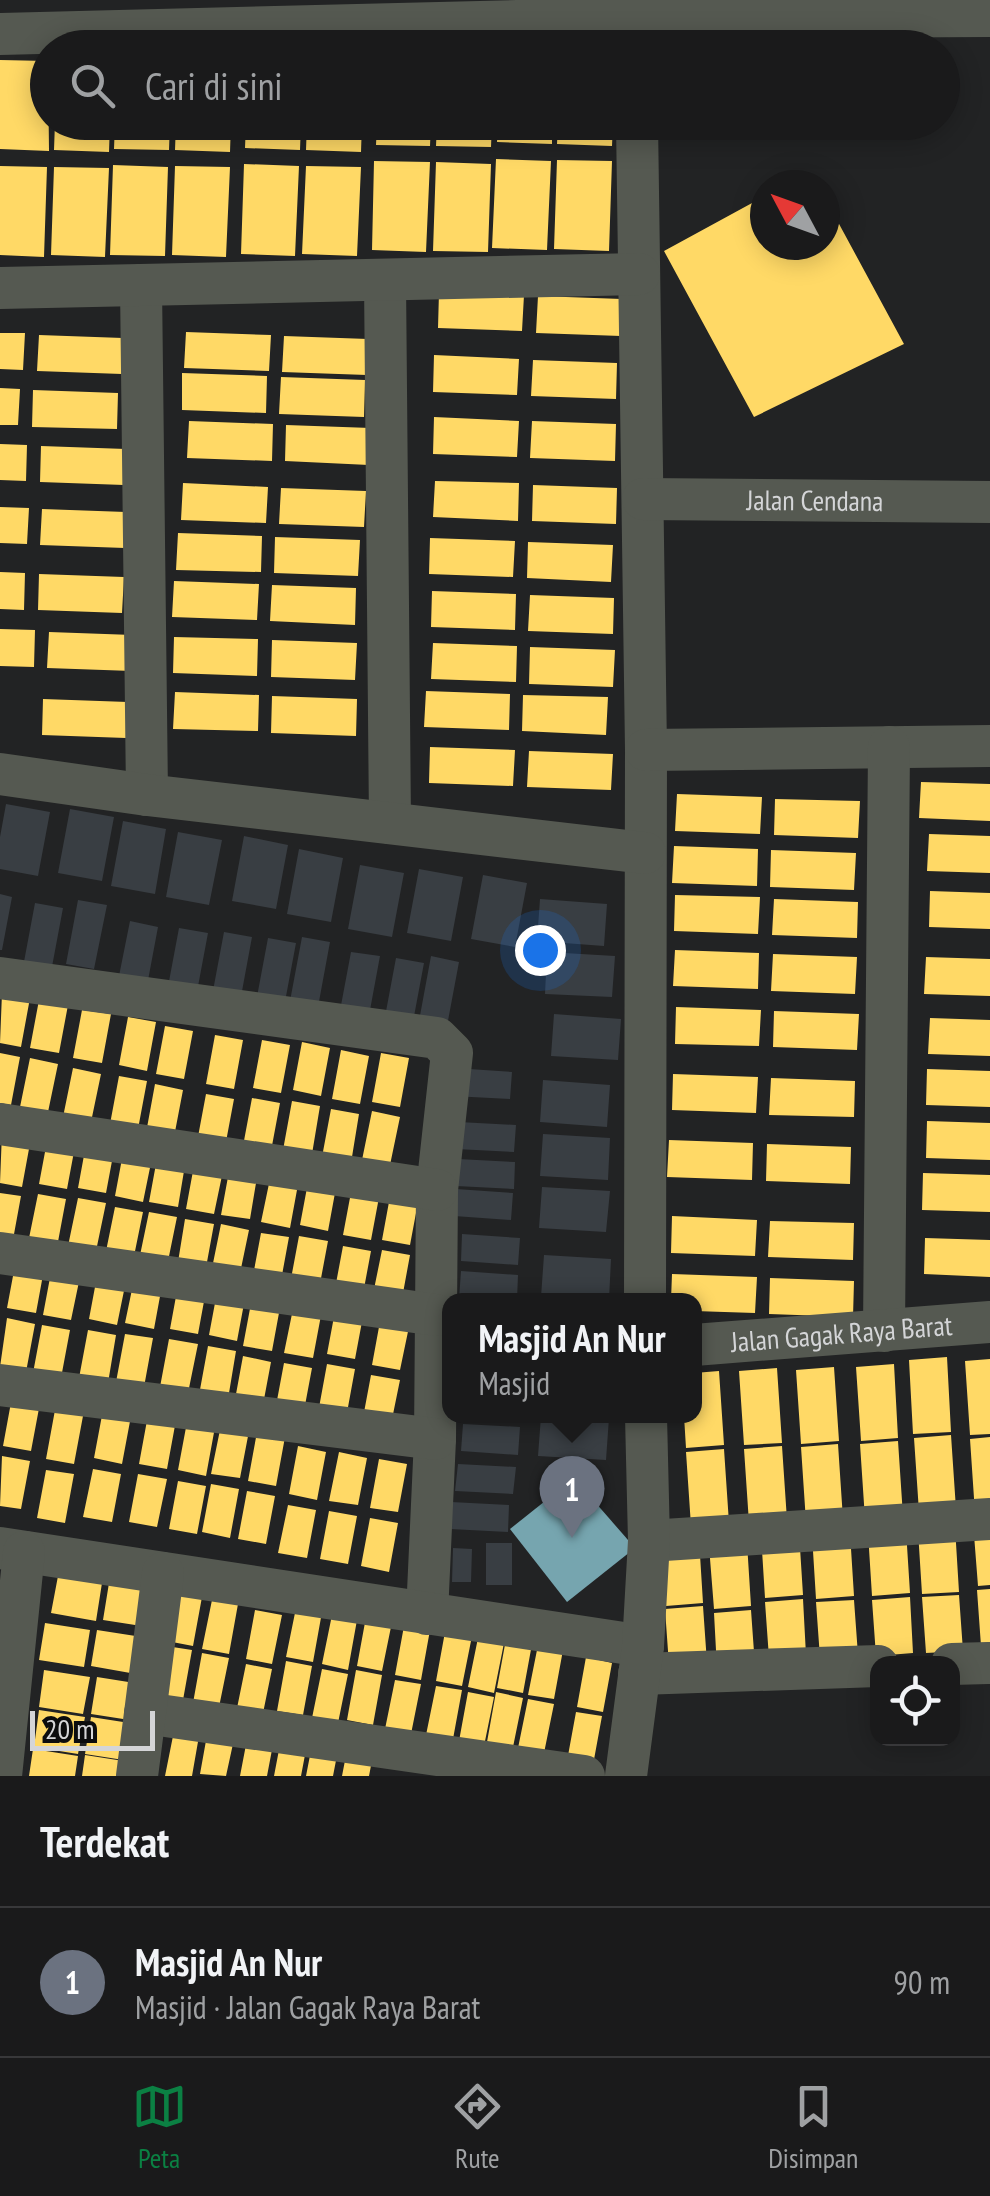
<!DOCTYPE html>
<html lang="id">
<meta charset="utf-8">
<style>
body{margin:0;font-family:"PT Sans Narrow",sans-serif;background:#272728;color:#f1f3f6}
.controls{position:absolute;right:30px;bottom:30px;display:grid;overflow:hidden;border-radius:20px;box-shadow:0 5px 25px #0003}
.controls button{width:90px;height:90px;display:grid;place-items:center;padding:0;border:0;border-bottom:2px solid #38383a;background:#1a1a1b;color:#f1f3f6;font:50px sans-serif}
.compass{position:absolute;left:750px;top:170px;width:90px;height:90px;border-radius:50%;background:#1a1a1b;box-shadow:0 5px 25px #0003;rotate:311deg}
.scale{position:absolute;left:30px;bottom:25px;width:125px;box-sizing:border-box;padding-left:10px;border:5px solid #d4d5d7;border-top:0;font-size:28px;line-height:35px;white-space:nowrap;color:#d4d5d7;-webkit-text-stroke:8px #0b0c0d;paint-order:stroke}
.you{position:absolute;left:540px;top:950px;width:35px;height:35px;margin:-25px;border:8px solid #fff;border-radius:50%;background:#1a73e8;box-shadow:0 0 0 15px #1a73e833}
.badge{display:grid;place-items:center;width:65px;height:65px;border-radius:50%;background:#0b8043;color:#fff;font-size:32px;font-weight:700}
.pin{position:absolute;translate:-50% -82px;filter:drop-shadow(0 2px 5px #0008)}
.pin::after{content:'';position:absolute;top:52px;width:35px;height:30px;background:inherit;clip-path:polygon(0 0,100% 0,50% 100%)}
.popup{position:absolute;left:442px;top:1293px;width:260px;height:130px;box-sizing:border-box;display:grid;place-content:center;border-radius:20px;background:#1a1a1b;filter:drop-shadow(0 2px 8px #0005);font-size:32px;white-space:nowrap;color:#9fa1a3}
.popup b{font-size:38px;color:#f1f3f6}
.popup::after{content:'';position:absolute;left:50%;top:100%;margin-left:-20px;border:20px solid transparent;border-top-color:#1a1a1b}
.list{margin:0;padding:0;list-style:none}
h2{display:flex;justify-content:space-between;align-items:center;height:130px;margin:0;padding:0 40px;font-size:42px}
h2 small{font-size:32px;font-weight:400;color:#9fa1a3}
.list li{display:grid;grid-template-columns:65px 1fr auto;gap:30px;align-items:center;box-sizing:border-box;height:150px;padding:0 40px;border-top:2px solid #38383a}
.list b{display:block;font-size:38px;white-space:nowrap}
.list p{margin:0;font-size:32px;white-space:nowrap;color:#9fa1a3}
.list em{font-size:32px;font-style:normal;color:#9fa1a3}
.icon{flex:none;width:55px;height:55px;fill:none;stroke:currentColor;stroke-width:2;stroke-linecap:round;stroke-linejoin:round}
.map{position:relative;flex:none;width:990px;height:1776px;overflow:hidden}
.search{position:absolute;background:#1a1a1b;box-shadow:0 5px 25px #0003;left:30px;right:30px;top:30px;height:110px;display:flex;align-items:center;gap:25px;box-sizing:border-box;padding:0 35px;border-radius:55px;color:#9fa1a3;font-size:38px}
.sheet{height:280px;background:#1a1a1b}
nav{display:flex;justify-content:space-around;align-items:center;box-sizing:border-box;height:140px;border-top:2px solid #38383a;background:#1a1a1b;font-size:28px;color:#9fa1a3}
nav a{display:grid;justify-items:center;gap:5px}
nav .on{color:#0b8043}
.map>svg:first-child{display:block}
.homes{fill:#ffd966}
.public{fill:#76a5af}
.building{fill:#393e43}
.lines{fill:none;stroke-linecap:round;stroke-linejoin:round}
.street{stroke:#555951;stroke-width:42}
.labels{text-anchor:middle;stroke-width:10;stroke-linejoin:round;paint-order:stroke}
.street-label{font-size:28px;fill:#d4d5d7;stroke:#0b0c0d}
</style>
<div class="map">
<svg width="990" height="1776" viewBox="0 0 990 1776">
<rect width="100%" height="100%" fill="#222324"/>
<path class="homes" d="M0,60L48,61L49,151L0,149Z
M55,122H110L109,152L54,150Z
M115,122H170L169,150L114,149Z
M176,122H231L230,152L175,150Z
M246,122H301L300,150L245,148Z
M307,122H362L361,152L306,150Z
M377,122H431L430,146L376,145Z
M437,122H492L491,147L436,146Z
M498,122H552V144L497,142Z
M558,122H613L612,146L557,144Z
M496,159L551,161L547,250L492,248Z
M557,160L612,161L609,251L554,249Z
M374,161L430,162L426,252L372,250Z
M436,162L491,164L488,252L433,251Z
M244,164L299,166L295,256L241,254Z
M113,165L168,167L165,256L110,255Z
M0,166L47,167L44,257L0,255Z
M175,166L230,167L226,257L172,255Z
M306,166L361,167L357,256L302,254Z
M54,167L109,168L105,257L51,255Z
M765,196V245H825V198L904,344L754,417L664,251Z
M439,292L524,295L522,331L438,328Z
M538,296L622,299L621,336L536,333Z
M186,332L271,335L269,371L184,368Z
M0,333H25L23,370L0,369Z
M39,335L123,338L122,374L37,371Z
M284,336L368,339L367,375L282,372Z
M434,355L519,359L517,395L433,392Z
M533,360L617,363L616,399L531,396Z
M182,373L267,376L266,413L182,410Z
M281,377L365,380L364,417L279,414Z
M0,388L20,389L18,425H0Z
M33,390L118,393L117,429L32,427Z
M434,417L519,421L517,457L433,454Z
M189,421L273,424L272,461L187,458Z
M532,421L616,424L615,461L530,458Z
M286,425L371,428L369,465L285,461Z
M0,444L27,445L26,481L0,480Z
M41,446L126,449L124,485L40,482Z
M435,481L519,483L518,521L433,517Z
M183,483L268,487L266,523L181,520Z
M533,485L617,488L616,524L532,521Z
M281,488L366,491L364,527L279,524Z
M0,507L29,508L27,544L0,543Z
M42,509L126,512L125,548L40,545Z
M178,533L262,536L261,572L176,570Z
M275,537L360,540L358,576L274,573Z
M430,538L515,541L513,577L429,574Z
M528,542L613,545L611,582L527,578Z
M0,572L25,573L24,610L0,609Z
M39,574L124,577L122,613L38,610Z
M174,581L259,584L257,620L172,617Z
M272,585L356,588L355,625L270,621Z
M432,591L516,594L515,630L431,627Z
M530,595L614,598L613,634L528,631Z
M0,629L35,630L34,667L0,666Z
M49,632L133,635L132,671L47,668Z
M174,637L258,639L257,676L173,673Z
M272,640L357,643L355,680L271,677Z
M433,643L517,646L516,682L431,679Z
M530,647L615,650L613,687L529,684Z
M426,691L510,694L509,730L424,727Z
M175,692L259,695L258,731L173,729Z
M523,695L608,697L606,735L522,731Z
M272,696L357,699L356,736L271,733Z
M43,699L128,702L126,738L42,735Z
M430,747L515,750L513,786L429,783Z
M529,751L613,754L611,790L527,787Z
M921,782L990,784V821L919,818Z
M677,794L762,797L760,834L675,831Z
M775,799L860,801L858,838L774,835Z
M929,834L990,836V873L927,871Z
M674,846L758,849L757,886L672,883Z
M771,850L856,853L854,890L770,887Z
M930,891L990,893V929L929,927Z
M675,895L760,897L758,934L674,931Z
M774,899L858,902L857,938L772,935Z
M675,950L759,953L758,989L673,986Z
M773,954L857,957L855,994L771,991Z
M926,957L990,959V996L924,994Z
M2,993L30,998L21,1047L0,1043Z
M39,1000L68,1005L59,1053L30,1048Z
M676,1007L761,1010L759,1046L675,1044Z
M82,1010L111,1014L102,1063L73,1058Z
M774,1011L859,1014L857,1050L773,1047Z
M128,1017L156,1022L147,1071L119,1065Z
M930,1018L990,1020V1056L928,1054Z
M165,1026L193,1031L184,1079L156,1074Z
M215,1035L243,1040L234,1089L206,1084Z
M262,1040L290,1045L281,1093L253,1088Z
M302,1042L330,1048L321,1096L293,1090Z
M341,1050L369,1056L360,1104L332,1099Z
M0,1053L20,1057L11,1105L0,1103Z
M381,1053L409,1058L400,1107L372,1102Z
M30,1058L58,1064L48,1112L20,1107Z
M73,1068L101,1074L91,1122L63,1117Z
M927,1069L990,1071V1107L926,1105Z
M673,1074L758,1077L756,1113L672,1110Z
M119,1076L147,1081L138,1129L110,1124Z
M771,1078L855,1081L854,1117L769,1115Z
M155,1084L183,1090L174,1137L146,1133Z
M206,1094L234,1099L225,1147L197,1142Z
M252,1098L280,1103L271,1151L243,1146Z
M292,1101L320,1106L312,1154L283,1150Z
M331,1109L359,1114L351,1163L322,1157Z
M372,1111L400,1117L390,1165L362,1160Z
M927,1121L990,1123V1160L926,1158Z
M2,1132L31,1138L22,1187L0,1183Z
M48,1136L76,1141L67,1189L39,1184Z
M87,1139L115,1145L106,1193L78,1188Z
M669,1140L753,1143L752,1180L667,1177Z
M767,1144L851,1147L850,1184L766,1181Z
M124,1148L153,1153L143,1202L115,1196Z
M158,1153L186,1159L178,1207L149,1202Z
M195,1160L224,1166L214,1214L186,1209Z
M230,1166L258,1171L250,1219L221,1215Z
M923,1173L990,1175V1212L922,1210Z
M271,1174L299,1179L290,1228L261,1222Z
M309,1177L337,1182L328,1231L300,1225Z
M352,1187L380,1192L371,1240L343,1235Z
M391,1191L419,1197L410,1245L382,1240Z
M0,1193L21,1196L12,1245L0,1243Z
M38,1194L66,1199L57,1247L28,1243Z
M78,1198L106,1203L96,1251L68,1246Z
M115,1207L143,1212L133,1261L105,1256Z
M149,1212L177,1217L167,1266L139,1260Z
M672,1216L757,1220L755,1256L671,1253Z
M185,1219L214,1224L205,1273L177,1268Z
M770,1221L854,1223L853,1260L768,1257Z
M221,1224L249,1230L239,1278L211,1273Z
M261,1233L289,1237L280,1286L252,1281Z
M299,1236L328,1241L319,1289L290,1284Z
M925,1238L990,1240V1277L924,1274Z
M343,1246L371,1251L362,1299L334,1294Z
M382,1250L410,1255L401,1304L372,1299Z
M16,1260L45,1264L36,1313L7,1308Z
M52,1267L81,1272L71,1320L43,1315Z
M98,1271L127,1276L117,1325L89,1319Z
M672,1274L757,1277L755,1313L694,1311V1300H671Z
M135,1275L163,1280L154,1329L125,1323Z
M770,1278L854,1281L853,1317L769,1314Z
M179,1280L207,1285L198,1334L170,1329Z
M218,1287L246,1293L237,1341L209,1335Z
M252,1298L281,1302L272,1351L243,1346Z
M294,1304L322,1310L313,1358L284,1353Z
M336,1306L364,1311L355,1359L327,1354Z
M381,1316L410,1322L400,1370L372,1365Z
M7,1318L35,1324L26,1372L0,1367Z
M42,1325L70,1330L61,1378L33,1373Z
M88,1330L116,1335L108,1383L79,1378Z
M125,1334L153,1338L144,1387L116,1382Z
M169,1339L198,1344L188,1393L160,1387Z
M208,1346L236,1351L228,1399L199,1395Z
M243,1356L271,1362L262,1410L234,1405Z
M947,1357L951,1432L913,1434L909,1360Z
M990,1359V1434L970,1435L965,1361Z
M284,1363L312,1368L303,1416L275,1411Z
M327,1364L355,1369L346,1418L318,1413Z
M894,1364L898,1438L861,1441L856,1367Z
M834,1367L839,1441L801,1444L796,1370Z
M777,1368L782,1443L744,1445L739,1371Z
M719,1371L724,1445L686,1448L684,1416H694V1373Z
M371,1375L400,1380L390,1429L362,1423Z
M12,1397L40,1403L31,1451L3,1446Z
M55,1410L83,1416L74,1464L46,1459Z
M103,1410L131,1416L122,1464L94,1458Z
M148,1415L176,1420L167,1469L139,1464Z
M187,1422L215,1427L206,1476L178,1470Z
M221,1425L249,1431L240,1478L211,1474Z
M257,1432L285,1437L276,1486L248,1481Z
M951,1435L956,1509L919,1512L914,1438Z
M990,1437V1512L975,1513L970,1439Z
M898,1441L903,1516L865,1519L860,1444Z
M838,1444L843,1519L806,1522L801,1447Z
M298,1446L326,1452L317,1500L289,1494Z
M782,1446L787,1520L749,1523L744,1449Z
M724,1449L729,1523L691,1526L686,1452Z
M339,1452L367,1458L358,1505L329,1501Z
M2,1456L30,1461L21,1509L0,1506Z
M379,1459L407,1464L398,1512L370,1508Z
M93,1469L121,1474L112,1522L83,1517Z
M46,1470L74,1474L65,1523L37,1518Z
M138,1474L167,1479L157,1527L129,1522Z
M178,1481L206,1486L197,1534L169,1529Z
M211,1484L239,1489L230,1538L202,1532Z
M247,1491L275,1496L266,1544L238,1539Z
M288,1505L316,1510L307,1558L278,1553Z
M329,1511L357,1516L348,1564L320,1559Z
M370,1518L398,1523L389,1572L361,1566Z
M990,1521V1585L978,1586L973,1522Z
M955,1527L959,1592L922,1594L918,1531Z
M906,1530L910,1593L872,1596L868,1533Z
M799,1532L803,1595L765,1598L761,1534Z
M850,1533L854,1596L816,1599L812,1535Z
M699,1539L703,1603L666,1606L661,1542Z
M747,1543L751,1606L714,1609L709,1546Z
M58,1576L102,1583L96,1621L51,1613Z
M109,1583L155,1590L148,1627L103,1620Z
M990,1589V1645L981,1646L977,1590Z
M177,1592L202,1597L193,1646L167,1641Z
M959,1595L963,1651L926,1653L922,1597Z
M910,1597L913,1653L876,1656L872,1600Z
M803,1599L806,1655L769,1658L765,1602Z
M212,1600L238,1604L229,1654L202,1649Z
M854,1600L858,1655L820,1658L816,1602Z
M703,1606L707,1663L669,1665L665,1609Z
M296,1608L322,1612L313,1662L286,1657Z
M255,1610L282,1615L272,1664L246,1659Z
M751,1610L755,1666L717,1669L714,1613Z
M332,1615L357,1620L348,1670L322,1664Z
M366,1617L392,1622L382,1671L357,1666Z
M45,1623L90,1630L84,1667L39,1660Z
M404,1626L430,1630L421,1680L395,1675Z
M97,1630L142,1637L136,1674L91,1666Z
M445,1632L472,1636L462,1686L436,1681Z
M478,1638L504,1643L494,1693L468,1687Z
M506,1639L532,1644L523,1693L497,1688Z
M538,1645L563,1650L554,1699L528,1695Z
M166,1646L192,1650L183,1700L157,1695Z
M202,1653L229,1658L219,1707L193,1703Z
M586,1657L612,1663L603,1712L577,1707Z
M286,1661L312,1666L303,1715L277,1711Z
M246,1664L272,1669L262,1718L236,1713Z
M322,1669L348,1674L338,1723L312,1718Z
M44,1670L90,1677L83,1714L39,1707Z
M356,1670L382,1675L373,1725L347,1720Z
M97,1677L141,1684L136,1721L91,1714Z
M395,1680L421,1684L411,1734L385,1729Z
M436,1686L462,1690L453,1739L426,1735Z
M468,1692L494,1697L484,1746L459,1741Z
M496,1692L523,1698L513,1747L487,1742Z
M528,1699L554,1704L544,1753L518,1748Z
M39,1710L85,1717L78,1754L34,1747Z
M576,1712L602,1716L593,1765L567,1761Z
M91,1717L136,1724L130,1761L85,1754Z
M209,1724L236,1730L226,1776L200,1774Z
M249,1729L275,1734L267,1776H240Z
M174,1731L199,1736L192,1776H165Z
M282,1734L308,1739L301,1776H274Z
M313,1740L339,1745L333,1776H306Z
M348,1745L374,1750L369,1776H342Z
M33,1749L78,1756L75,1776H29Z
M85,1755L130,1762L128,1776H82Z"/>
<path class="public" d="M574,1478L635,1548L567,1602L510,1529Z"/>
<path class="building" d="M6,804L50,812L38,876L0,869V837Z
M70,809L114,817L102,881L58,873Z
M123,821L166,829L155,894L111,886Z
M178,832L222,840L209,905L166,897Z
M244,836L288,845L276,909L232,901Z
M299,849L343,858L331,922L287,914Z
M360,865L404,873L392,937L348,929Z
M419,869L463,877L451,941L407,933Z
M483,875L527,883L515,947L471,939Z
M0,894L12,897L2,950H0Z
M540,899L607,904L604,946L537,941Z
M78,900L107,905L94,969L66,964Z
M35,903L63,908L51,972L23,967Z
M130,921L158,927L146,991L117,986Z
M179,928L208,933L196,997L167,992Z
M224,932L252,937L240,1002L212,996Z
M302,937L330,942L318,1007L290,1001Z
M268,938L296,943L284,1007L256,1002Z
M351,952L380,956L368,1021L339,1016Z
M547,952L615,956L612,997L545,994Z
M431,956L459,962L447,1026L419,1021Z
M396,958L424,963L412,1027L384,1022Z
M554,1014L621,1019L618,1060L551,1056Z
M454,1068L512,1072L510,1099L452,1096Z
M543,1080L610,1085L607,1127L540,1122Z
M459,1122L516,1125L514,1152L456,1149Z
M543,1134L610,1138L608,1180L540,1176Z
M458,1159L515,1162L514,1189L456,1186Z
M542,1187L610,1191L606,1232L539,1228Z
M456,1189L513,1193L511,1220L454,1216Z
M462,1234L520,1238L518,1265L461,1261Z
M544,1255L611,1259L609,1300L541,1297Z
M461,1271L518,1275L517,1300L459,1299Z
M541,1416L609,1418L606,1460L538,1456Z
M463,1424L520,1427L518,1455L461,1451Z
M458,1464L516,1467L513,1494L455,1491Z
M451,1502L509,1505L508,1532L450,1529Z
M486,1543H512V1585H486Z
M453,1548L472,1549L471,1582H452Z"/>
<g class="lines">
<g class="street">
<path d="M0,34L636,18L990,16"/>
<path d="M637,122L646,750L645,1300"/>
<path d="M385,280L390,823"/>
<path d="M141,285L147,795"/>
<path d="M0,288L639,274"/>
<path id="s1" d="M643,499L990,502"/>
<path d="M646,750L990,746"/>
<path d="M0,774L147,795L645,853"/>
<path d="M0,978L437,1038L452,1053L437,1190L435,1439L427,1614"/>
<path d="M0,1124L437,1190"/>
<path d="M0,1253L436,1315"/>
<path d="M884,1331L889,747"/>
<path id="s2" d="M694,1345L990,1322"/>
<path d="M0,1385L435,1439"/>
<path d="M649,1541L990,1519"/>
<path d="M0,1548L643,1646"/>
<path d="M952,1664L988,1663"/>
<path d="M639,1674L878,1666"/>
<path d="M145,1713L584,1776"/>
<path d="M1,1776L24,1552"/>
<path d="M137,1776L163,1573"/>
<path d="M626,1776L643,1646L649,1541L646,1416"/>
</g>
</g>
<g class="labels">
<g class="street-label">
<text dy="10" stroke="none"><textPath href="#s1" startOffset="172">Jalan Cendana</textPath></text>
<text dy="10" stroke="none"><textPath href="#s2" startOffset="148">Jalan Gagak Raya Barat</textPath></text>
</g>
</g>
</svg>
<div class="controls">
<button><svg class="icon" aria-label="locate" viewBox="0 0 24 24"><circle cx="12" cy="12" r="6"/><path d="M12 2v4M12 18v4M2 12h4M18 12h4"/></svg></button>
</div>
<svg class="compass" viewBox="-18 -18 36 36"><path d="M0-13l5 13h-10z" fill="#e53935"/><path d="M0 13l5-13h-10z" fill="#9fa1a3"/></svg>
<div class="scale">20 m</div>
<div class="you"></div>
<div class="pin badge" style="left:572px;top:1538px;background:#6b7280">1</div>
<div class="popup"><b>Masjid An Nur</b>Masjid</div>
<div class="search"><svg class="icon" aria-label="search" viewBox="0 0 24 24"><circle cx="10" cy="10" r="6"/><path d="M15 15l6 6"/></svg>Cari di sini</div>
</div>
<section class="sheet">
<h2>Terdekat<small></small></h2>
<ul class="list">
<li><span class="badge" style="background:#6b7280">1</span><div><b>Masjid An Nur</b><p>Masjid · Jalan Gagak Raya Barat</p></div><em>90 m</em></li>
</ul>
</section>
<nav>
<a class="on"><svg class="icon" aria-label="map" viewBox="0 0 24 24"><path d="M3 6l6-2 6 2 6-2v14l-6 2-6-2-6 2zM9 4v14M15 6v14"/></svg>Peta</a>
<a><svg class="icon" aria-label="directions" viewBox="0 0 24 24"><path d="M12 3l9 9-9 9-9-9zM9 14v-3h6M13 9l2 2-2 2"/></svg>Rute</a>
<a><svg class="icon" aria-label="saved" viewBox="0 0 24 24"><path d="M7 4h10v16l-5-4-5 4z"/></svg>Disimpan</a>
</nav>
